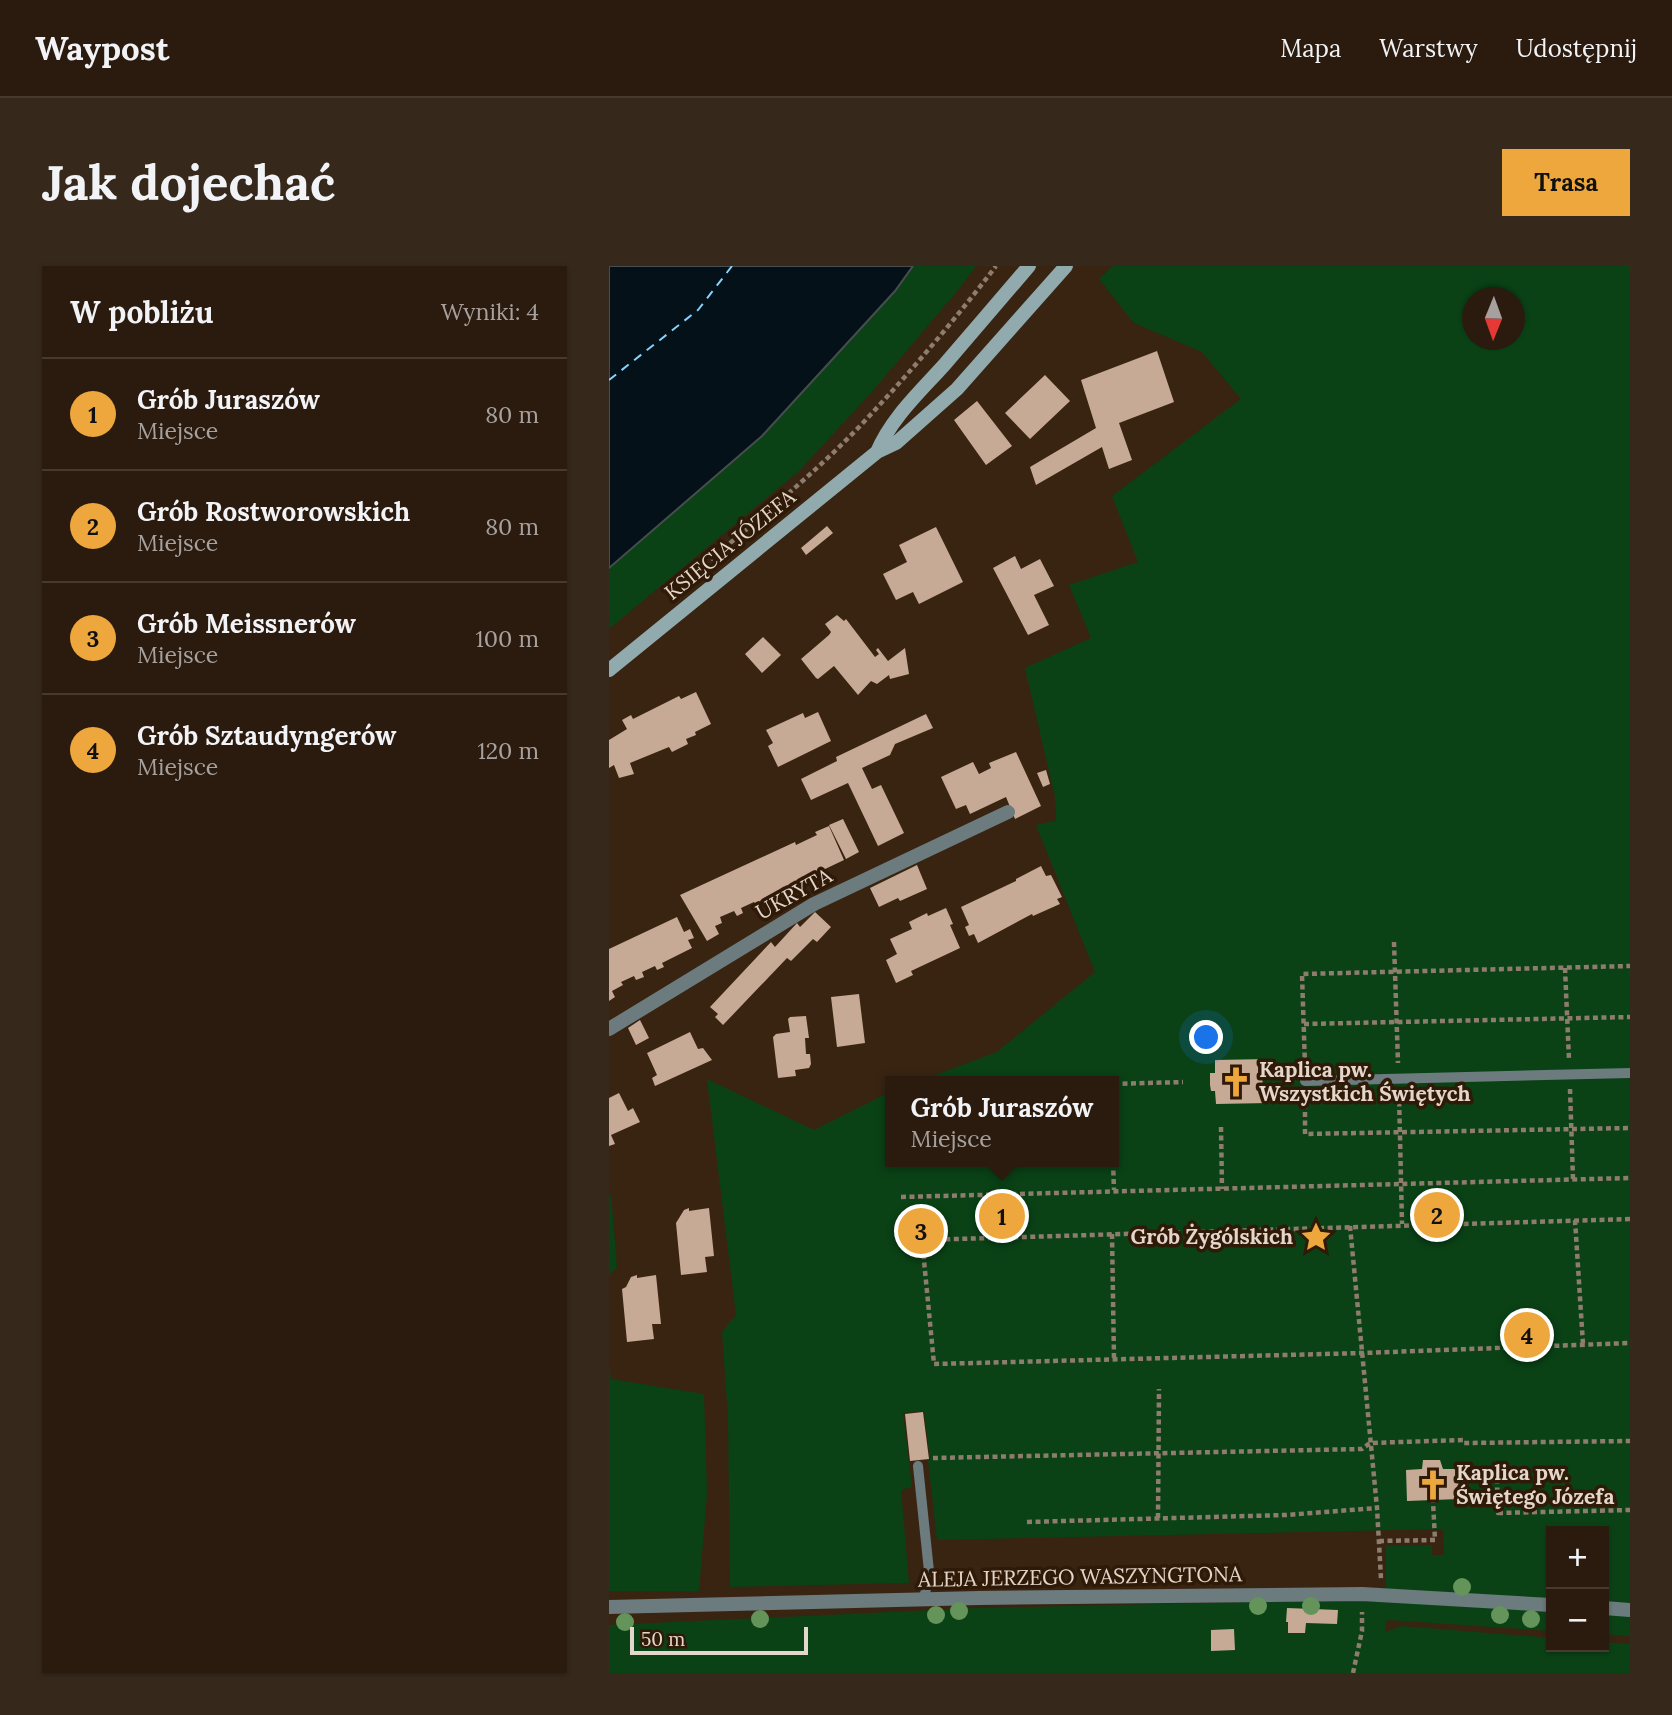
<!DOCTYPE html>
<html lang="pl">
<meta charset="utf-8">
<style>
body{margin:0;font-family:Lora,serif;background:#37281c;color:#f1f3f6}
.controls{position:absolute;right:21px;bottom:21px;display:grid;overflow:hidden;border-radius:0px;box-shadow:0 2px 5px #0004}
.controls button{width:63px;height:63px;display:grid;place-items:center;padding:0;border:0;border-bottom:2px solid #47392e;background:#2b1b0e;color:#f1f3f6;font:35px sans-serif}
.compass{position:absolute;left:853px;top:21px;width:63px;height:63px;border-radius:50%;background:#2b1b0e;box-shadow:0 2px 5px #0004;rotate:181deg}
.scale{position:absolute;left:21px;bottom:18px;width:178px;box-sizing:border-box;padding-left:7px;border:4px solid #e5d6cb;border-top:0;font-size:19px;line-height:24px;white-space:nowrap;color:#e5d6cb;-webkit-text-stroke:5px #2f1a08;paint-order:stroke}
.you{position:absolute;left:598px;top:772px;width:24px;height:24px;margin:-18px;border:5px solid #fff;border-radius:50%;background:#1a73e8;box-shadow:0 0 0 10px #1a73e833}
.badge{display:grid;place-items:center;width:46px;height:46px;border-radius:50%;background:#eea73d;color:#111;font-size:23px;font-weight:700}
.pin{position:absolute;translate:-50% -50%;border:4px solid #fff;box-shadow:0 2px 7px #0006}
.popup{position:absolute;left:276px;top:810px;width:234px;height:91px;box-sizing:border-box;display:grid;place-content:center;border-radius:0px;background:#2b1b0e;filter:drop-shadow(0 2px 5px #0005);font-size:23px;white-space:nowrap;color:#a6a19e}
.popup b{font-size:26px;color:#f1f3f6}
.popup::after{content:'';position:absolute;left:50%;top:100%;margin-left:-14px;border:14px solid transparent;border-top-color:#2b1b0e}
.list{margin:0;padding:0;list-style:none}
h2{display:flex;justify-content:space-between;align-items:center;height:91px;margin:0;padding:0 28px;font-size:30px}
h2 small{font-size:23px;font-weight:400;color:#a6a19e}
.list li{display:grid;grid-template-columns:46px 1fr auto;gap:21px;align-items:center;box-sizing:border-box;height:112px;padding:0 28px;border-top:2px solid #47392e}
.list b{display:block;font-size:26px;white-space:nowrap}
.list p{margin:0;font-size:23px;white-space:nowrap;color:#a6a19e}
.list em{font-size:23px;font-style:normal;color:#a6a19e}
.map{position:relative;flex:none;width:1021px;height:1407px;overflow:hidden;border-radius:0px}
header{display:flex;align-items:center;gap:42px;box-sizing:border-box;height:98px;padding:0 35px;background:#2b1b0e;border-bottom:2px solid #47392e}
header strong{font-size:33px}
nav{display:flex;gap:38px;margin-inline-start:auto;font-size:24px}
.intro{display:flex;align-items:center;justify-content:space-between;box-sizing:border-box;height:168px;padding:0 42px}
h1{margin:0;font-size:49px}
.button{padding:18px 32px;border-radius:0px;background:#eea73d;color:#111;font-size:24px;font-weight:700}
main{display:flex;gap:42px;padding:0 42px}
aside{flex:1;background:#2b1b0e;border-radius:0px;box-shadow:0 2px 5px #0004}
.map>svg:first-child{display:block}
.green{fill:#0a4216;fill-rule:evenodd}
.water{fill:#041119;stroke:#484c4e;stroke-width:2}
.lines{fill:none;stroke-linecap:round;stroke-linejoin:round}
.ferry{stroke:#85d2fc;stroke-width:2;stroke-dasharray:9 7;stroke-linecap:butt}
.building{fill:#c6aa95}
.path{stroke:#8e7c6d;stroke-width:4.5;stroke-dasharray:5 3.5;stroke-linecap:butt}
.lane{stroke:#6b7b7e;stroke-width:10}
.street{stroke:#6b7b7e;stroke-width:14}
.secondary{stroke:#90aaae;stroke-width:14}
.tree{fill:#649459}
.labels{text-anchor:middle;stroke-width:7;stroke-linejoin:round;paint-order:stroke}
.street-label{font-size:21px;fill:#e5d6cb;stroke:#2f1a08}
.poi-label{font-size:21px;font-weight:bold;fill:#e5d6cb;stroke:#2f1a08;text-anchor:start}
</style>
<header>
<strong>Waypost</strong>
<nav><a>Mapa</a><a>Warstwy</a><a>Udostępnij</a></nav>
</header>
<div class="intro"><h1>Jak dojechać</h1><a class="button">Trasa</a></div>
<main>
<aside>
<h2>W pobliżu<small>Wyniki: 4</small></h2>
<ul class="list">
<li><span class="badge">1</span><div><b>Grób Juraszów</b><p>Miejsce</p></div><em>80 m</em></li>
<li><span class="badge">2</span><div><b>Grób Rostworowskich</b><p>Miejsce</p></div><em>80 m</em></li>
<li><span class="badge">3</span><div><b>Grób Meissnerów</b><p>Miejsce</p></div><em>100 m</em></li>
<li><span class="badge">4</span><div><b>Grób Sztaudyngerów</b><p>Miejsce</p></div><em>120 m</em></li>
</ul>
</aside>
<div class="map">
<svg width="1021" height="1407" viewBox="0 0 1021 1407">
<rect width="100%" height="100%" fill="#392412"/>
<path class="green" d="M304,0H367L350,23L261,128L190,205L0,363V302L153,169L286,25Z
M504,0H1021V1370L995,1368V1265H942V1365L778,1354L776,1366L792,1360L942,1372V1381H995V1376L1021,1378V1407H0V1359L368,1342L777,1333V1280L823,1279V1289H835L834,1263L328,1274L319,1194L321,1193L315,1145L294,1147L303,1221L292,1224L300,1317L121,1321L119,1151L113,1066L127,1049L98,813L205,864L281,826V896H505V815H310L388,786L486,706L427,559L447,555L446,531L416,402L482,372L460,319L529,296L503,230L632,133L593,86L525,57L490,13ZM864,32H906V74H864Z
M2,928L8,1001L0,1009V930Z
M0,1098L2,1113L95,1128L98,1227L90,1325H0Z"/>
<path class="water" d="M0,0H304L286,25L153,170L0,302Z"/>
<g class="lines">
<path class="ferry" d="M0,114L89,44L123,0"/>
</g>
<path class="building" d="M548,85L565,136L510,157L523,194L500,203L493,181L427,219L421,201L487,162L472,114Z
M436,109L461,135L421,173L396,147Z
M368,135L403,180L377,199L345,154Z
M218,260L224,267L197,289L192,282Z
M327,261L354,316L310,338L304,326L287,334L274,308L298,296L290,279Z
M406,290L412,303L431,293L445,320L425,329L440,359L419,369L384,302Z
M228,349L235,355L237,353L266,391L270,388L267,384L269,382L279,395L296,382L300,408L281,413L280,409L268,418L262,415L249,429L225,400L209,413L207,412L192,393L220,369L222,366L216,358Z
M154,371L172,389L153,407L136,388Z
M87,426L102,458L86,466L87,469L77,473L79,478L63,486L60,481L21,497L25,508L10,512L5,499L0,502V474L18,463L13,454L22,449L24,453L70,430L72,433Z
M209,446L222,475L169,501L159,480L164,477L157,464L194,447L196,452Z
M317,448L324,462L286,478L281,489L253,502L263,523L272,519L295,567L269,580L239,517L202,534L192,513L228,495L227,491Z
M407,486L432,540L406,553L397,531L361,548L357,539L347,543L332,511L364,496L370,508L382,502L380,497Z
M437,504L441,518L434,521L428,507Z
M234,553L250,586L237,593L220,559Z
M220,560L235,594L195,613L197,618L190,621L188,616L174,623L176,627L169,630L166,626L153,633L155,637L148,640L145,636L132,642L134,647L128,650L125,645L111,651L113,657L106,660L110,668L98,675L71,629L186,576L187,579L208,569L206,566Z
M308,599L318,623L291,635L289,632L270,641L261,622Z
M432,600L437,610L442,609L453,631L448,633L451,638L424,650L423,648L369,677L365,668L360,670L356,661L360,659L352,641L407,615V613Z
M337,642L344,658L341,659L351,682L302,705L304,709L287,717L277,694L288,688L281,673L303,663L300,656L318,647L319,650Z
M206,646L222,661L208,676L204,673L182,695L178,692L114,759L106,751L109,748L101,741L162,676L166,681L188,657L191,661Z
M68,651L75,666L81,663L85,672L79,674L83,682L53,697L55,701L48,704L46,700L33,706L35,711L27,714L25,710L12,716L14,719L3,725L6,731L0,735V683Z
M250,728L256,777L228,781L222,731Z
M197,750L200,772H196L197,788H201L202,798L200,802L186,804L187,810L169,812L164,771L167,768L181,766L179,753L181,751Z
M31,754L40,772L27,779L19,762Z
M81,766L89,783L94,782L103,794L46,820L43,812L48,809L38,787Z
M659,793L656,805H653L654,825L657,824L660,837L607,838L606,825H602L601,819V807H606V794Z
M10,827L19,845L24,842L31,856L2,869L6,878L0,880V832Z
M80,942V945L100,942L105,990L96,991L98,1006L72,1009L67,957L75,944Z
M28,1009V1012L47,1009L52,1058H43L45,1073L18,1076L13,1023L17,1021L22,1011Z
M314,1146L320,1193L301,1195L296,1148Z
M814,1194H831L834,1203H849L850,1233L798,1235L797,1204L813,1203Z
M678,1342L729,1344L728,1358L697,1357L696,1367H679V1356H677Z
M625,1363L626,1384L602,1385V1364Z"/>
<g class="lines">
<path class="path" d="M95,299C148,254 203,210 251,160C299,109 345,55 387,0
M785,676L789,797
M956,702L960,794
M695,758L1021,751
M696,800L693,708L1021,700
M505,818L574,816
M961,823L964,913
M790,827L793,958
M696,829V868L1021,862
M612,861L613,923
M504,896L505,924
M292,931L1021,912
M1021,953L313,974L325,1098L754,1087L1021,1077
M966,954L974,1078
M741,960L768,1242L772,1313
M503,968L505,1093
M324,1192L753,1183L761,1177L854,1174L855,1177L1021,1175
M888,1213L889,1247L1021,1244
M549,1252L550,1123
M418,1256L677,1249L768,1242
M770,1275L826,1274L824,1235
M744,1407L753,1365V1346"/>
<path class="lane" d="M696,815L1021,807
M309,1200L320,1305L315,1334"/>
<path class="street" d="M0,763L205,638L399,546
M0,1341L370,1332L753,1328L942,1339
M995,1342L1021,1344"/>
<path class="secondary" d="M268,186C283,151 311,126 336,98C364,65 392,33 420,0
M0,404L268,186L287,177L348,123L457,0"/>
</g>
<g class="tree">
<circle cx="853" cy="1321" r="9"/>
<circle cx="649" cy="1340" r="9"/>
<circle cx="702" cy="1340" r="9"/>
<circle cx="350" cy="1345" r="9"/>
<circle cx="327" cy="1349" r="9"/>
<circle cx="891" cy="1349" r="9"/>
<circle cx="151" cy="1353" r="9"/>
<circle cx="922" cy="1353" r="9"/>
<circle cx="16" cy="1356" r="9"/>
</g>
<defs>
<g id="church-bare" transform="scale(2.415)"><path d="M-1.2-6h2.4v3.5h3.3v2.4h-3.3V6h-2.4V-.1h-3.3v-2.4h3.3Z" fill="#eea73d" stroke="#2f1a08" stroke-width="2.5" paint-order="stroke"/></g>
<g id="sight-bare" transform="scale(2.415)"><path d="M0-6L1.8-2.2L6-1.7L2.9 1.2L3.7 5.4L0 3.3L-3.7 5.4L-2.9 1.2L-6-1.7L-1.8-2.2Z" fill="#eea73d" stroke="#2f1a08" stroke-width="2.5" paint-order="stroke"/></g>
</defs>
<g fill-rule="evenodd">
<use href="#church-bare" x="627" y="816"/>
<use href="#sight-bare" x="707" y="971"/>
<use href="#church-bare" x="824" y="1219"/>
</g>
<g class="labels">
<g class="street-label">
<text transform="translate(121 279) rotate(-39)" y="7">KSIĘCIA JÓZEFA</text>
<text transform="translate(185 628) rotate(-29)" y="7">UKRYTA</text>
<text transform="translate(471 1311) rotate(-1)" y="7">ALEJA JERZEGO WASZYNGTONA</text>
</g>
<g class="poi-label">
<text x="650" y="811">Kaplica pw.<tspan x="650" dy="24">Wszystkich Świętych</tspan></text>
<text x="684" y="978" text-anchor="end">Grób Żygólskich</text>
<text x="847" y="1214">Kaplica pw.<tspan x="847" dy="24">Świętego Józefa</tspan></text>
</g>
</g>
</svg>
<div class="controls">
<button>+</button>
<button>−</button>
</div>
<svg class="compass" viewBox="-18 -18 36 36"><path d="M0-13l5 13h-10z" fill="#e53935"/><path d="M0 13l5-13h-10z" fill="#a6a19e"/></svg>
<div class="scale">50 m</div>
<div class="you"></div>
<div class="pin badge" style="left:393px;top:950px">1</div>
<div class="popup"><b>Grób Juraszów</b>Miejsce</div>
<div class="pin badge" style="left:828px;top:949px">2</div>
<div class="pin badge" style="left:312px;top:965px">3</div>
<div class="pin badge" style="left:918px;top:1069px">4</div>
</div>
</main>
